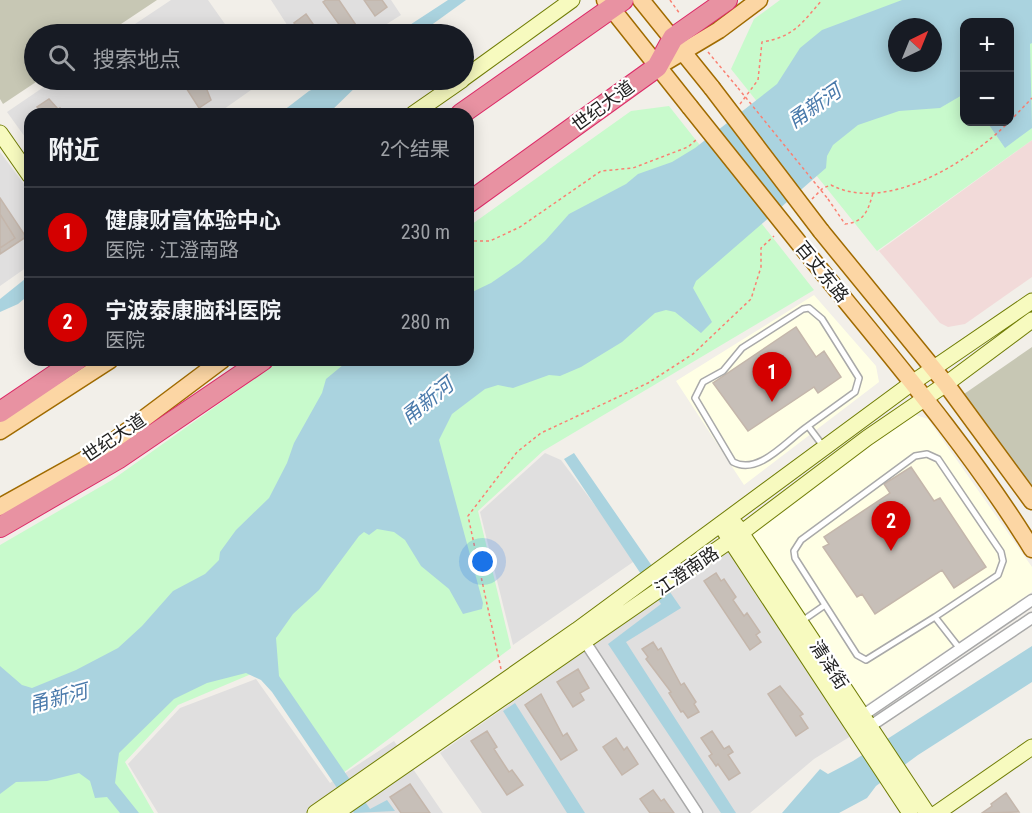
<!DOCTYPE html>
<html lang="zh">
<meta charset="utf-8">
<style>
body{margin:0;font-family:"Roboto Condensed","Noto Sans SC",sans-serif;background:#242831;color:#f1f3f6}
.controls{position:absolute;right:18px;top:18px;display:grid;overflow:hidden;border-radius:12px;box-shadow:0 3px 15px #0003}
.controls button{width:54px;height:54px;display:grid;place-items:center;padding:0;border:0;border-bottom:2px solid #363941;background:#171b24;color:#f1f3f6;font:30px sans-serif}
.compass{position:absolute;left:888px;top:18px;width:54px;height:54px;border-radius:50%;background:#171b24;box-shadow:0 3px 15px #0003;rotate:43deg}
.you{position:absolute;left:483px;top:562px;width:21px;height:21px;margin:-15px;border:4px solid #fff;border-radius:50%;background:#1a73e8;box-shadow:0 0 0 9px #1a73e833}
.badge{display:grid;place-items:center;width:39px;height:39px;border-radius:50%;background:#d40000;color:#fff;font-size:20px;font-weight:700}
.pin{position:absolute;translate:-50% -50px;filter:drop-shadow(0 2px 3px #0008)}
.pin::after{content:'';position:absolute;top:32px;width:21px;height:18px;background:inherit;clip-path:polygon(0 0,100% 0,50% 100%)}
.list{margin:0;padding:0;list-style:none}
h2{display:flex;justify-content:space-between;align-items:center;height:78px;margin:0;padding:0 24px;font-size:26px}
h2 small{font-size:20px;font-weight:400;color:#9ea1a6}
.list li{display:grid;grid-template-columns:39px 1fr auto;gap:18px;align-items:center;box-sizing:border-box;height:90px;padding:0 24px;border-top:2px solid #363941}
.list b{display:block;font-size:22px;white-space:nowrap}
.list p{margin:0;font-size:20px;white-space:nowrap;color:#9ea1a6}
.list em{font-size:20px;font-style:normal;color:#9ea1a6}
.icon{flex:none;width:33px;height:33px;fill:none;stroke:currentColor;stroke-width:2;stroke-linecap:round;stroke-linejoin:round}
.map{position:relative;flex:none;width:1032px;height:813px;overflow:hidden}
.search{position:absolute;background:#171b24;box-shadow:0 3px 15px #0003;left:24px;top:24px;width:450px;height:66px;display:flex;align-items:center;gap:15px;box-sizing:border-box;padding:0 21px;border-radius:33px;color:#9ea1a6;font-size:22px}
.panel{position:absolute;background:#171b24;box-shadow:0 3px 15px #0003;left:24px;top:108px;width:450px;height:258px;border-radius:18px}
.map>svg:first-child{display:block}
.residential{fill:#e0dfdf}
.commercial{fill:#f2dad9}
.education{fill:#ffffe5}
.construction{fill:#c7c7b4}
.park{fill:#c8facc;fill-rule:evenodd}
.water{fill:#aad3df;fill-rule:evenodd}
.building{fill:#c7bfb8;stroke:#c4b6ab;stroke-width:1.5}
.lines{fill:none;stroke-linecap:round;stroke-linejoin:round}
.lane-casing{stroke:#a9a9a9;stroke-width:8}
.street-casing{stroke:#a9a9a9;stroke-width:13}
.secondary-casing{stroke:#707d05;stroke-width:17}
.primary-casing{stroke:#a06b00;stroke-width:19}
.highway-casing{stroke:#dc2a67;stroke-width:22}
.path{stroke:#fa8072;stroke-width:1.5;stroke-dasharray:3 3;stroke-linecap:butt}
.lane{stroke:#fff;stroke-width:5}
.street{stroke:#fff;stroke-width:10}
.secondary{stroke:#f7fabf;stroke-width:15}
.primary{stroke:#fcd6a4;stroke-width:16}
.highway{stroke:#e892a2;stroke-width:20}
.primary-bridge-casing{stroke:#a06b00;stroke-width:19;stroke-linecap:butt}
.path-bridge{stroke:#fa8072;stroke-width:1.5;stroke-dasharray:3 3;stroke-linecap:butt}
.primary-bridge{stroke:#fcd6a4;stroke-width:16}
.labels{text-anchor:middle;stroke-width:4.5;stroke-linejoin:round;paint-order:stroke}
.street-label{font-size:18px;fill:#222;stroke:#fff}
.water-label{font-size:20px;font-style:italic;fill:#4a7aab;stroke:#fff}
</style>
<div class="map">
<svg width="1032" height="813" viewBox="0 0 1032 813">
<rect width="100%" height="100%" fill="#f2efe9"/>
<path class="residential" d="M171,0H208L232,34H120Z
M271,0H391L401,15L371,34H293Z
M54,80H263L264,81L217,114H30V144L7,112Z
M0,152L30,192V265L0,286Z
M545,453L561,460L636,560L513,645L480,512Z
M728,550L851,736L814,759L750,813H482L440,753Z
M256,679L330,783L394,741L443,813H158L128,764L180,708Z"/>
<path class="commercial" d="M1032,140V277L965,324L948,327L940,323L879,251Z"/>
<path class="education" d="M814,295L876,366L879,382L744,485L676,381Z
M913,414L928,419L1032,567V592L864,706L751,535Z"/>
<path class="construction" d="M0,0H157L106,34H34V80H39L3,104L0,99Z
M1032,347V490L964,394Z"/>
<path class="park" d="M780,0H1032V140L877,251L731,69L754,19ZM964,22H1010V122H964ZM897,27H933V63H897Z
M669,106L814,290L543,451L478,511L511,648L343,773L261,670L178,705L125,762L154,813H0V545L112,480L281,360H468V227L631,111Z"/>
<path class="water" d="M448,0H466L419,34H396Z
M902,0H1032V43L1030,44L1032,128L1005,148L987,122H1010V22H964V94L940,108L899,111L858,125L833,145L827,156L826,168L696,281L693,288L712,322L701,333L675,312L666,310L655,313L622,342L581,367L560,376L549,375L513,388L498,385L485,389L452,414L439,440L483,603L482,609L463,614L449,589L421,566L405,540L394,532L377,529L369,535L364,532L359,536L319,590L293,614L276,638L279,676L370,809L387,800L395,811L354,813L272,692L261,680L246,673L207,683L174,699L119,753L115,783L139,813H120L107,797L95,798L90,781L79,773L47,781L16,782L0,794V666L22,685L32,688L76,670L118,648L142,626L173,591L205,574L219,560L220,552L236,530L269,498L287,463L294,443L322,393L326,379L349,360H468V294L491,283L520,263L545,241L569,214L626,184L638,174L672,162L695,148L777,84L800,48L822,30ZM897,27H933V63H897Z
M333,80H363L328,114H279L309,91Z
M30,275V294L18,304L0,312V299Z
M574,453L681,608L626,642L736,813H721L608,644L661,604L564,459Z
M1032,646V682L918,755L876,786L867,798L839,813H782L820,769L828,774L853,761Z
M515,703L585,813H567L503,711Z"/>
<path class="building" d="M326,0H339L358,28L346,34L323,2Z
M364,0H382L387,7L375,16Z
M306,14L320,34H302L294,23Z
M181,80H203L211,100L199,108Z
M49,99L58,109L60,108L64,114H42L37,107Z
M0,198L26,237L0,254Z
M0,214L15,238L0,248Z
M796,327L816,357L824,351L841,377L818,393L814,387L748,431L713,383Z
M911,467L934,501L940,498L986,567L954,588L942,570L875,614L862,594L857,597L823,547L829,544L824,537L890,493L884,484Z
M716,573L721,581L724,579L736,597L733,600L744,616L747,613L760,632L756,635L761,642L750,650L704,581Z
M653,642L658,650L661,648L681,685L684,683L696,702L694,704L699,712L688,718L683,711L681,712L669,693L671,692L646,659L648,657L642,649Z
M578,669L589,688L580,693L584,700L573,707L557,682Z
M780,686L803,714L800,716L808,728L796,736L768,694Z
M541,694L563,736L567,733L577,750L561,760L525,705Z
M487,731L497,747L494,749L509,772L512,770L523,785L507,795L471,741Z
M712,731L724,749L729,746L733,752L728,755L740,773L729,780L718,764L716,766L709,756L712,754L701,738Z
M616,738L624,750L627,747L638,764L622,775L603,747Z
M410,784L430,813H401L390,797Z
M653,790L661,801L664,799L674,813H650L640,799Z
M1006,793L1019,812L982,813L992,806L991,804Z"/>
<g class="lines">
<g class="lane-casing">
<path id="lane" d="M808,426L855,392L859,378L822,319L809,308L803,309L742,348L723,371L703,382L695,398L733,462C759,476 787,440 808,426L823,446
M935,617L998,575L1003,561L1001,552L938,459L927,454L915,456L801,540L794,551L795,558L857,655L866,660L935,617L960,649
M802,621L825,605"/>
</g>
<g class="street-casing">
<path id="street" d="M582,637L697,813
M859,718L1032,600
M866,729L1032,618"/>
</g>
<g class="secondary-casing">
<path id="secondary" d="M464,78L572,0
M413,114L462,80
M0,133L30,176
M736,525L927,813
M725,532L910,813
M315,813L577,630L912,383L1032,301
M336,813L741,533L867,438L946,384L1032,320
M937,813L1032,747"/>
</g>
<g class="primary-casing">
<path id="primary" d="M605,0L690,107
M641,0L712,88
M657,67L719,30L759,0
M821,231L946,384L1032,501
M802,247C881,345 966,442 1032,549
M0,431L110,360
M0,507L102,450L222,360"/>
</g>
<g class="highway-casing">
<path id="highway" d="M461,114L623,0
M468,203L657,67L673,38L727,0
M0,412L77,360
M0,527L119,458L263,360"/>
</g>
<path class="path" d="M670,0L680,14
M708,52L738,88
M740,104L758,80L762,42C794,37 802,23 822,0
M1010,121L1032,98
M812,199L823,188L831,185C887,214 970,161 1009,122
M828,199L845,224C865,222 868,210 873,193
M468,241H490L520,227L601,171L633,168L688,147L697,139
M501,669L468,516L517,452L541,433L648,383L693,354L751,299L761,267V248L774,236"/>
<use href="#lane" class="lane"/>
<use href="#street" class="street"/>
<use href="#secondary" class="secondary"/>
<use href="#primary" class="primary"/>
<use href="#highway" class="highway"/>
<g class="primary-bridge-casing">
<path id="primary-bridge" d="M712,88L821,231
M690,107L802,247"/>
</g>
<path class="path-bridge" d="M738,88L828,199"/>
<use href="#primary-bridge" class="primary-bridge"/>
</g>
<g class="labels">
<g class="street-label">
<text transform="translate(603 106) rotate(-36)" y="6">世纪大道</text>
<text transform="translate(822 272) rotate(51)" y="6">百丈东路</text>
<text transform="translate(114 438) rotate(-34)" y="6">世纪大道</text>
<text transform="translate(687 571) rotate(-34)" y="6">江澄南路</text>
<text transform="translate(829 665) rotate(57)" y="6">清泽街</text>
</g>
<g class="water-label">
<text transform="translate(814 106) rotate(-35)" y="7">甬新河</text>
<text transform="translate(427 401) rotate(-39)" y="7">甬新河</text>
<text transform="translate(58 698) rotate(-15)" y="7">甬新河</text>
</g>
</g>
</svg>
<div class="controls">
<button>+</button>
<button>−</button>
</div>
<svg class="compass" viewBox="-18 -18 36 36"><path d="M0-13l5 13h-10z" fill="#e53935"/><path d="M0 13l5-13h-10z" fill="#9ea1a6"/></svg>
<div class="you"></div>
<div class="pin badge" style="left:772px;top:402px">1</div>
<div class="pin badge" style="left:891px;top:551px">2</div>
<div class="search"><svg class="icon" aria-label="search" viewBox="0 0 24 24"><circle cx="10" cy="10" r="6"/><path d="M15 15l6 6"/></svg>搜索地点</div>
<section class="panel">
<h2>附近<small>2个结果</small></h2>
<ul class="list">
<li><span class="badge">1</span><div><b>健康财富体验中心</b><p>医院 · 江澄南路</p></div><em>230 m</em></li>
<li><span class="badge">2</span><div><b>宁波泰康脑科医院</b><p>医院</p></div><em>280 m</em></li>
</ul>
</section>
</div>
